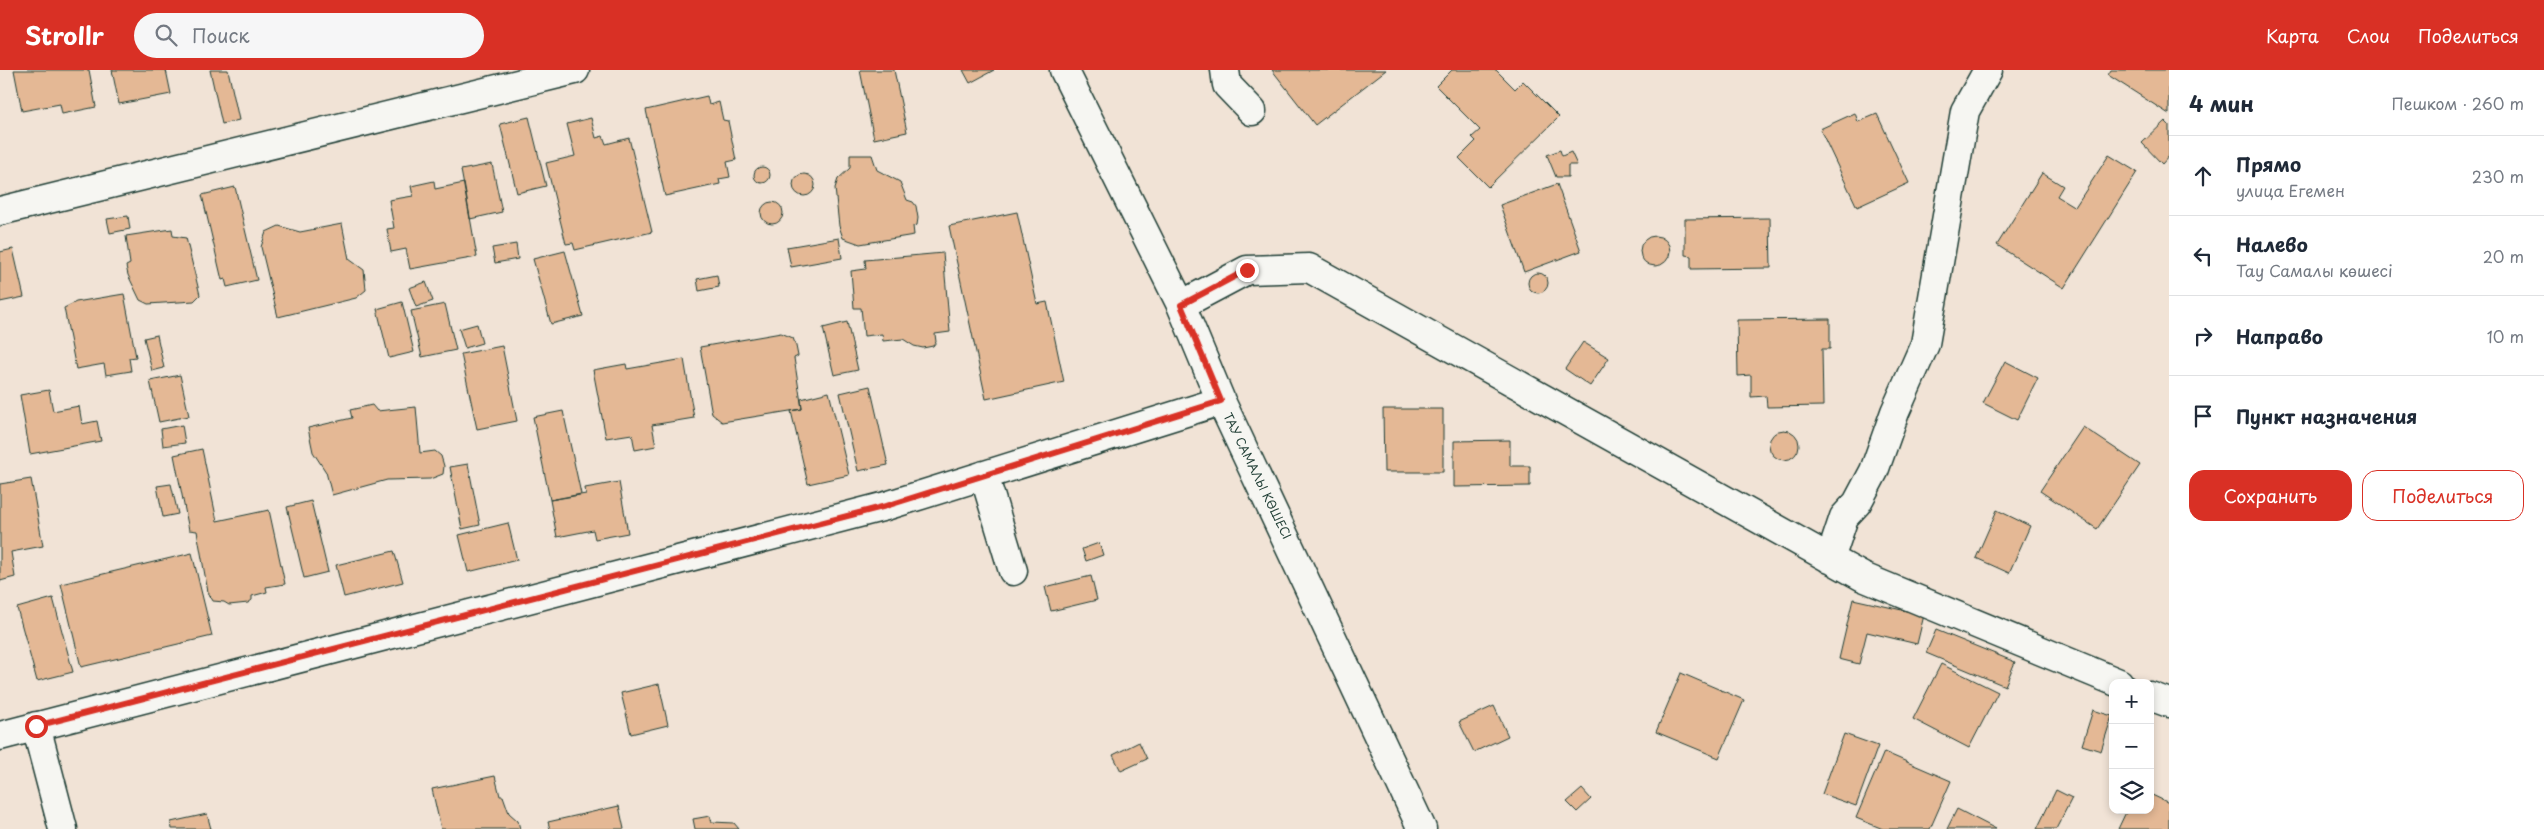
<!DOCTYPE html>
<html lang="ru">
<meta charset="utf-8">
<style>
body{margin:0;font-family:"Playpen Sans",sans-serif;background:#f6f6f7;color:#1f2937}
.controls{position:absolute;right:15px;bottom:15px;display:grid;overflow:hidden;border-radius:10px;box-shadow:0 2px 8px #0003}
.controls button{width:45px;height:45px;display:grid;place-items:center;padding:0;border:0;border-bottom:1px solid #e0e1e3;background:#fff;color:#1f2937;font:25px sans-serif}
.stop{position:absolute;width:15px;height:15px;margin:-11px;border:4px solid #d93025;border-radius:50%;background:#fff}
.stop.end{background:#d93025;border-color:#fff;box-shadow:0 1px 5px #0008}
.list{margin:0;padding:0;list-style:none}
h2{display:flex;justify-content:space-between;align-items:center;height:65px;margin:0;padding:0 20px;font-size:21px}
h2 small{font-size:16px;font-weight:400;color:#747a83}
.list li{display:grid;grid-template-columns:32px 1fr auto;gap:15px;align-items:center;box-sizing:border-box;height:80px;padding:0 20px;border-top:1px solid #e0e1e3}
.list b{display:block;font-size:19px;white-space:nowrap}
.list p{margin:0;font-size:16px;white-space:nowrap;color:#747a83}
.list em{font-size:16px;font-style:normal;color:#747a83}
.actions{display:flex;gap:10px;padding:15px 20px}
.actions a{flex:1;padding:11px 0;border:1px solid #d93025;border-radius:15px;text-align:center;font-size:18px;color:#d93025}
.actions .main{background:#d93025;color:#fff}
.icon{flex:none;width:28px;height:28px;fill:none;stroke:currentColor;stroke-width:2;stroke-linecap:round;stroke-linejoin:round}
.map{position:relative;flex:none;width:2169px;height:759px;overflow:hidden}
header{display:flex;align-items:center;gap:30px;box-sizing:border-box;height:70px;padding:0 25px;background:#d93025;color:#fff}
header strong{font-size:24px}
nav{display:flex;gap:28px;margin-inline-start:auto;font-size:18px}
.search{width:350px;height:45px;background:#f6f6f7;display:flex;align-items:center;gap:12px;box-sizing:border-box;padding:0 18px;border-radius:28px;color:#747a83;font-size:19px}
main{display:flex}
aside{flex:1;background:#fff}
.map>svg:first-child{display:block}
.building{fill:#e4b895;stroke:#1f3d34}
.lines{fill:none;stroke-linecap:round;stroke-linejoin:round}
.minor-casing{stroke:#1f3d34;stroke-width:31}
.minor{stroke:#f6f6f2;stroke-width:28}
.route{stroke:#d93025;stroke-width:6}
.labels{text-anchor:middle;stroke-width:4.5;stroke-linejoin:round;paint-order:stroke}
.street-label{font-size:12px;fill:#1f3d34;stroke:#f6f6f2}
</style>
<header>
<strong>Strollr</strong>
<div class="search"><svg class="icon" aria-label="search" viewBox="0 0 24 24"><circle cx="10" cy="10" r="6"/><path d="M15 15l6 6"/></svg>Поиск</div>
<nav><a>Карта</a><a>Слои</a><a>Поделиться</a></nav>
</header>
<main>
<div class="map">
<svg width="2169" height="759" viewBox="0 0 2169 759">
<rect width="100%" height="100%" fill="#f1e3d6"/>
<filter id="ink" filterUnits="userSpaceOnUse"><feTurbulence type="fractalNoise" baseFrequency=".02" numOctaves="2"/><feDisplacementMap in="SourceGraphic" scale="10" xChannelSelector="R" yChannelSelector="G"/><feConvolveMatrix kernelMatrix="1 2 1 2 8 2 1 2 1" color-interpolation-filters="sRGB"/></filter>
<g filter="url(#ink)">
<path class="building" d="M14,0H89L96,37L62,44L60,34L22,41Z
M112,0H166L171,24L119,34Z
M210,0H228L239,50L222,54Z
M860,0H894L907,62L874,69Z
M963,0H994L970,13Z
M1272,0H1386L1315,55Z
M1452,0H1496L1515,19L1523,11L1559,47L1488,117L1459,88L1476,71L1472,67L1480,60L1436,16Z
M2111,0H2169V44L2108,5Z
M707,26L709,35L719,32L723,50L728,51L736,90L727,92L730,107L719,109L720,114L665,126L646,40Z
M1855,43L1858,52L1877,44L1909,113L1857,137L1820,59Z
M529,47L546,116L517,123L500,54Z
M591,48L596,68L603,66L606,74L629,68L652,162L575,180L573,173L566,174L546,93L575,86L567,54Z
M2165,51L2169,55V86L2162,94L2142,73Z
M1560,80L1562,86L1571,82L1577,95H1568V107H1556L1547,85Z
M850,85H872L877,100L900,112L907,130L913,132L916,136L918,148L917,155L913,156L914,165L860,174L843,168L839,156L835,118L838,109L850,98Z
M2109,85L2137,102L2064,218L1997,175L2042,103L2063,116L2057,126L2075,137Z
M492,94L502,142L470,149L461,100Z
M754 105a8 8 0 1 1 16 0a8 8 0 1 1-16 0Z
M793 115a11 11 0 1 1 22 0a11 11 0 1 1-22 0Z
M434,111L435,119L464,113L477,187L410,199L406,179L391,182L387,159L394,158L389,130L413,126L411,116Z
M1557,114L1581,181L1524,202L1500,135Z
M235,117L257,210L227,217L225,209L222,210L202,125Z
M761 143a11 11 0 1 1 22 0a11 11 0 1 1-22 0Z
M1017,142L1037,234L1047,232L1064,312L986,329L949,156Z
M128,146L130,159L110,163L107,149Z
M1770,148L1771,198L1691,199V186L1685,185V149Z
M342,154L349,189L364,200L366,220L356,228L278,247L261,177L266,162L279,156L300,162Z
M172,159L173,166L186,168L200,225L194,231L148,234L140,230L128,205L126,196L130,194L126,166Z
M1640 181a15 15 0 1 1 30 0a15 15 0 1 1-30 0Z
M839,168L842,188L791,197L787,177Z
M516,174L518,189L495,193L492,178Z
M13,179L24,227L0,232V182Z
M565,181L583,246L551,254L533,189Z
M943,183L950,262L935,264L936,272L933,276L923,278L914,276L903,269L883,271L882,264L864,266L861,238H854L851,201L866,199L865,190Z
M1528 213a10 10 0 1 1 20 0a10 10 0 1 1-20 0Z
M717,205L719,217L699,221L697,209Z
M426,212L433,231L416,237L409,218Z
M124,224L136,287L129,288L131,301L106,305L104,294L76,299L64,238L76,232Z
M402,232L414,282L389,288L377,239Z
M445,234L456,280L422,287L411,241Z
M1830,249V279H1822L1823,336L1767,337L1766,326L1751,327V305L1738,306L1737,250Z
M847,252L858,300L834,305L823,258Z
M477,254L482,273L465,278L459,259Z
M781,263L793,268L796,276L798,286L794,288L802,339L722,352L712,344L700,277Z
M157,265L164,298L152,301L144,268Z
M1583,272L1609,288L1590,316L1565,299Z
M502,276L517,351L477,359L461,284Z
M684,289L694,348L652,355L656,376L635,380L632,364L606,368L593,300L626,294L627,299Z
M2005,291L2038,308L2017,350L1983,333Z
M180,305L189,346L159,352L150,311Z
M870,316L888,395L858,401L840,323Z
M49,320L53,341L79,336L82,354L97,351L101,371L30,384L20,325Z
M829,322L849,405L808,414L791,341L802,339L801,329Z
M372,335L377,341L416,337L420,383L435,381L441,386L444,396L443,404L430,409L387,410L332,425L326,402L313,382L308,358L352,348L350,340Z
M1383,339H1443V402H1384Z
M563,341L581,424L550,430L533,347Z
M182,355L185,373L163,376L161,359Z
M2083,357L2140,395L2097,459L2040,421Z
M1769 375a15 15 0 1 1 30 0a15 15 0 1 1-30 0Z
M1510,370V396H1530V416L1454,417V371Z
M202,379L217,451L269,440L285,514L266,517L267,522L252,526V530L248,533L229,535L224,532L213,531L208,522L197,461L189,460L174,385Z
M468,394L480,455L462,459L450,397Z
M31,409L43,476L11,482L15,507L0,511V414Z
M619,412L628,463L595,469L593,460L557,467L550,430L586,424L585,418Z
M171,414L178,444L163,447L157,416Z
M311,431L328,502L304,508L287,437Z
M1997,440L2030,456L2009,503L1976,488Z
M508,453L517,490L468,502L459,465Z
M1099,473L1103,485L1086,491L1082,479Z
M394,481L403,512L344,527L336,495Z
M192,483L212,566L81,597L61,514Z
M1091,506L1097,530L1051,541L1045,517Z
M53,528L73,602L37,611L17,538Z
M1853,529L1924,545L1917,574L1867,562L1859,594L1839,589Z
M1936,560L2015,592L2005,616L1926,583Z
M1941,594L1998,622L1969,678L1913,649Z
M1681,603L1744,630L1719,688L1656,662Z
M659,614L668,655L631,664L621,623Z
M1494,636L1508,666L1474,682L1459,652Z
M2093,640L2112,646L2101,681L2082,675Z
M1844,664L1878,676L1856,736L1822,724Z
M1139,672L1147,689L1121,701L1113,685Z
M1884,682L1951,711L1930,759H1883L1856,748Z
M495,706L500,726H503L509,743L518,751L520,759H441L432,719Z
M1582,719L1591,729L1577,742L1567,732Z
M2056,720L2072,728L2056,759H2037Z
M2150,724L2169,733V759H2118L2127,740H2150Z
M619,736L624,759H550L548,752Z
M1957,739L1996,759H1947Z
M207,744L211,759H172L171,752Z
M710,746L712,752L734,753L739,759H695L693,749Z"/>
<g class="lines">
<g class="minor-casing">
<path id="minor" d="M1064,0L1181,235L1221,331L1422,759
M1225,0L1227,15L1252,41
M0,141L575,0
M1181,235L1247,200L1309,198L1863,507L2119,613
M984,405L1013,501
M1830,489L1844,447L1857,433L1874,401L1895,342L1925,274L1965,41L1988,0
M2150,626L2169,633
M36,656L63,759
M0,666L886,436L1221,331"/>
</g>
<use href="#minor" class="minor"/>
</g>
</g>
<g class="lines" filter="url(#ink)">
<path class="route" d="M36,656L886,436L1221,331L1181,235L1247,200"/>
</g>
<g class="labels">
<g class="street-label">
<text transform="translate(1257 406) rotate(64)" y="4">ТАУ САМАЛЫ КӨШЕСІ</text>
</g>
</g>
</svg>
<div class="controls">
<button>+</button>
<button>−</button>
<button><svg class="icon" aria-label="layers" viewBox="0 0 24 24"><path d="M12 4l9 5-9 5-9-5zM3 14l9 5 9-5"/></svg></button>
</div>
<div class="stop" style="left:36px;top:656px"></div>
<div class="stop end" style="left:1247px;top:200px"></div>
</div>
<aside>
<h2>4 мин<small>Пешком · 260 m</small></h2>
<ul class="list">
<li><svg class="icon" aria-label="ahead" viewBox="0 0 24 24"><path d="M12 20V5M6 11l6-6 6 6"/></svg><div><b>Прямо</b><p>улица Егемен</p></div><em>230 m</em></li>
<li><svg class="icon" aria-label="left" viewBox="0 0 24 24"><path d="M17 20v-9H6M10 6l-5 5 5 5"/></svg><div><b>Налево</b><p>Тау Самалы көшесі</p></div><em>20 m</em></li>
<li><svg class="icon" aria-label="right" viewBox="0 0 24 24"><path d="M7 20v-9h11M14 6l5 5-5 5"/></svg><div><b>Направо</b></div><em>10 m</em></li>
<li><svg class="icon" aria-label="arrive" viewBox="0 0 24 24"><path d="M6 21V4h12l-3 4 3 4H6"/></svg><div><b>Пункт назначения</b></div></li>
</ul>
<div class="actions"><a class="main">Сохранить</a><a>Поделиться</a></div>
</aside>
</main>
